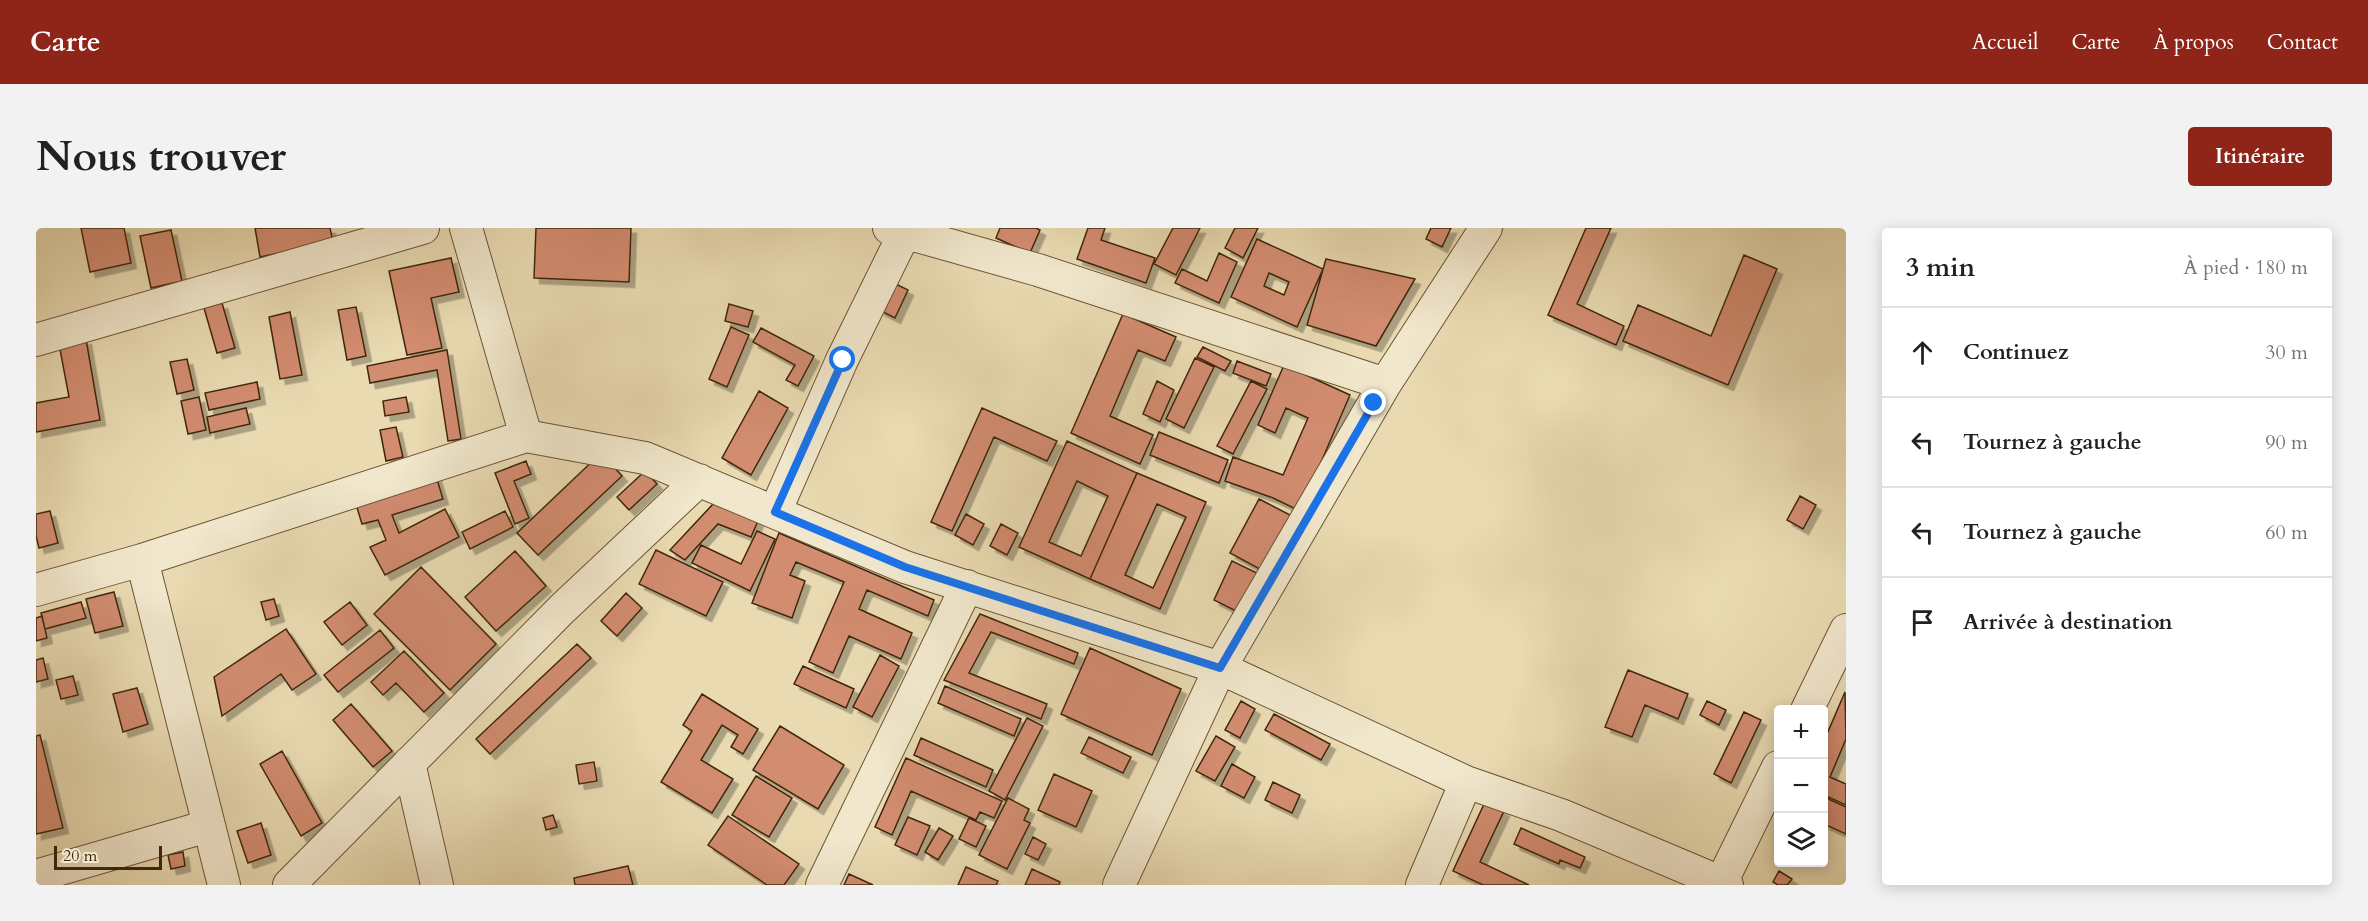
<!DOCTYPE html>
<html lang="fr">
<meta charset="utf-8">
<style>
body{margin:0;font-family:Cardo,serif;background:#f2f2f2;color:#202124}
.controls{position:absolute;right:18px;bottom:18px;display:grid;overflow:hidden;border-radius:6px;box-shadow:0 3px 15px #0003}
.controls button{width:54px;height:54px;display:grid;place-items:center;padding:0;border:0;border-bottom:2px solid #e0e0e0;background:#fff;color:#202124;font:30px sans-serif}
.scale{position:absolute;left:18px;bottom:15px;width:108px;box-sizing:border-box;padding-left:6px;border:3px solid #41280c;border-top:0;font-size:16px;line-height:21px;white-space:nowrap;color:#41280c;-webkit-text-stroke:4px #f1e7cc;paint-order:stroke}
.stop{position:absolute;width:18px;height:18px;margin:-14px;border:4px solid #1a73e8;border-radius:50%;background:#fff}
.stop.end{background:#1a73e8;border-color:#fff;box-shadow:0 2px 6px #0008}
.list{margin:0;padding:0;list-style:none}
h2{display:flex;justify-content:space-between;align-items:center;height:78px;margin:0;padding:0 24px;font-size:26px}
h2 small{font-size:20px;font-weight:400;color:#757577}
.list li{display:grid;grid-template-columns:39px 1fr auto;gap:18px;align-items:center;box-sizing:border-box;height:90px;padding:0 24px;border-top:2px solid #e0e0e0}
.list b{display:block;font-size:22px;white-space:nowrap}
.list em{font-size:20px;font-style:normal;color:#757577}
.icon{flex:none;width:33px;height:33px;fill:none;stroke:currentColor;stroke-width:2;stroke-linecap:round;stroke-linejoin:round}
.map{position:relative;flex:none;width:1810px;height:657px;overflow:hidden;border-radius:6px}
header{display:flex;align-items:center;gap:36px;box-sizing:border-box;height:84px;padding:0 30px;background:#8f2418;color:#fff}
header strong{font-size:28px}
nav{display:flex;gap:33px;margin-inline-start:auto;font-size:21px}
.intro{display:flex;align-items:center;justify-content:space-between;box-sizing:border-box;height:144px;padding:0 36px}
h1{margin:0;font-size:42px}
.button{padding:15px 27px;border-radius:6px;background:#8f2418;color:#fff;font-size:21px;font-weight:700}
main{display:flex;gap:36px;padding:0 36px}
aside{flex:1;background:#fff;border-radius:6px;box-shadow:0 3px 15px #0003}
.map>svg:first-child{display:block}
.building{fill:#d28c6f;stroke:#41280c;stroke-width:1.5;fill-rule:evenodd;filter:url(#shadow)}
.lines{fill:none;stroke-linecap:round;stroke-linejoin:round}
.minor-casing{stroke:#6b5435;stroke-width:34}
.minor{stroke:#f1e7cc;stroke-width:32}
.route{stroke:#1a73e8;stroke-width:8}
</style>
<header>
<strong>Carte</strong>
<nav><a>Accueil</a><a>Carte</a><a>À propos</a><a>Contact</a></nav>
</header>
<div class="intro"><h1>Nous trouver</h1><a class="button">Itinéraire</a></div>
<main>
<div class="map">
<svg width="1810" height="657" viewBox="0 0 1810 657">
<defs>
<filter id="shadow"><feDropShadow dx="5.5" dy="5.5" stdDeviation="0" flood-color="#0004"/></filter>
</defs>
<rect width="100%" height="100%" fill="#e9dab1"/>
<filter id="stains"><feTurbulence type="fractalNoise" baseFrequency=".00333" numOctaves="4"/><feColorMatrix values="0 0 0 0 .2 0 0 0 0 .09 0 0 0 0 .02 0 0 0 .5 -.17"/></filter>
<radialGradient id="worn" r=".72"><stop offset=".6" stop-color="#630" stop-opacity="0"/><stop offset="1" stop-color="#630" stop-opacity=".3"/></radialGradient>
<path class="building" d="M45,0H88L95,35L54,44Z
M219,0H294L297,14L224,29Z
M500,0H595L593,54L498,50Z
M964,0H1000L1004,2L994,25L960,10Z
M1052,0H1069L1065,12L1119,30L1110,55L1041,31Z
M1137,0H1164L1140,47L1118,36Z
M1199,0H1222L1207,30L1189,20Z
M1395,0H1415L1406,19L1390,11Z
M1550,0H1575L1541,76L1588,98L1580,117L1512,87Z
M135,2L146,53L115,60L104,8Z
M1221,11L1287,41L1261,99L1195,69ZM1233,45L1253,54L1248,67L1228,58Z
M1183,25L1201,34L1183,75L1139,55L1146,41L1171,53Z
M1708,27L1741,41L1692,157L1587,113L1602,77L1675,108Z
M415,30L423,64L395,70L406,120L371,127L353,43Z
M1290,31L1379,51L1340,118L1271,97Z
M856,54L872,62L859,90L843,82Z
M186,75L199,120L181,125L168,80Z
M693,76L717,83L712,99L689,93Z
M320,79L330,128L311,132L302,82Z
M254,84L266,147L244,151L233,89Z
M1087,86L1140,109L1129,133L1102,122L1074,188L1117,207L1104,236L1035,205Z
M695,99L713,107L691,159L673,151Z
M725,100L778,128L762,158L750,152L759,137L717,114Z
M50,111L64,192L0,204V175L33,169L23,116Z
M1167,119L1195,133L1189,143L1161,129Z
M411,122L425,211L412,213L401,142L334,155L331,138Z
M1159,130L1178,139L1148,200L1130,191Z
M151,131L158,162L141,166L134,134Z
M1201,133L1235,146L1230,158L1197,145Z
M1248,137L1314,167L1264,283L1237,270L1189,253L1197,229L1247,247L1272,190L1250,180L1239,205L1222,197Z
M1121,153L1138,162L1124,194L1107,186Z
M1215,153L1231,161L1197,226L1181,218Z
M221,154L224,171L173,182L169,165Z
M723,163L752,180L715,247L686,230Z
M163,169L170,202L152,206L145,173Z
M370,169L373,184L349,188L347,173Z
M210,180L214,196L174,205L171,189Z
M946,180L1021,213L1011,233L958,209L916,303L895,294Z
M360,199L367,229L350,233L344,202Z
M1123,204L1192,232L1183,255L1114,227Z
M1031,213L1101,245L1054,351L983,319ZM1041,253L1072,268L1045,328L1013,314Z
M565,225L586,248L502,327L481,305Z
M490,233L495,246L478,253L493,290L479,296L459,245Z
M609,243L621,256L593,282L581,269Z
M1101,245L1170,274L1124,381L1054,351ZM1121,276L1150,289L1117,360L1089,347Z
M400,248L407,271L356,287L363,305L409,281L423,309L349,347L334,319L350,312L342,292L326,296L319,273Z
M1764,268L1780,277L1767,301L1751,292Z
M1223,271L1260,290L1231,345L1194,325Z
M678,275L722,293L715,309L682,296L649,332L634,322Z
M14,283L22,315L3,320L0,308V286Z
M469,283L477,299L434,321L426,304Z
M930,286L948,296L937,317L919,307Z
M965,296L982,305L971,327L954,318Z
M721,303L739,311L714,363L656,335L665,317L705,336Z
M743,305L898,372L892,388L831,362L823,381L876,405L865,431L813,408L797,445L773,434L808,354L760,334L754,347L769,353L756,390L716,375Z
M620,322L687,354L670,388L603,356Z
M479,323L510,358L460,403L429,369Z
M1196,333L1223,346L1204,385L1178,372Z
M385,339L460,416L414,462L338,386Z
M78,364L87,398L59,405L50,371Z
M590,365L606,380L581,408L565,393Z
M238,371L243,388L230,392L225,374Z
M45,374L50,390L9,401L5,385Z
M314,374L331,397L306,417L288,394Z
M944,386L1042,425L1038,436L955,404L933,445L1011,476L1005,491L908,452Z
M6,388L11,410L0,413V390Z
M250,401L280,446L256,462L245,446L186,488L178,449Z
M344,402L358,420L302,464L288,447Z
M541,416L555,430L454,526L440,511Z
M1054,420L1145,461L1116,527L1025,486Z
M368,423L408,465L388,484L360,455L347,467L335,454Z
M844,427L863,438L836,489L817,479Z
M7,430L12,451L0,454V432Z
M767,438L818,461L810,480L758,456Z
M1592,442L1652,466L1642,491L1609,477L1596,509L1569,499Z
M37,448L42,467L25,471L20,452Z
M909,458L985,491L978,508L902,475Z
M101,460L112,496L87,504L77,466Z
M1809,464L1810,511L1794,549L1810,556V577L1788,567V513Z
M666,466L722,501L707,526L695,519L702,507L686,497L665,532L697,551L676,585L625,554L656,503L647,497Z
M1205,473L1219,481L1204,510L1189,502Z
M1671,473L1690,482L1683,497L1664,487Z
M315,476L356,523L337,539L297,492Z
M1708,484L1725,492L1695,555L1678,546Z
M1238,486L1294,516L1285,532L1229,502Z
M991,490L1007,498L969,572L953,563Z
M744,498L808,537L782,581L717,542Z
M4,507L27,600L0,606V508Z
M1180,508L1199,519L1179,553L1160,543Z
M1053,509L1095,529L1087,545L1045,525Z
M885,510L957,542L950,559L878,527Z
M246,523L286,595L265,608L224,536Z
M870,530L966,573L958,590L944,584L940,592L875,563L856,607L839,599Z
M558,534L561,553L543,556L540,537Z
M1196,536L1219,549L1208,570L1185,558Z
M1018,546L1056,563L1040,599L1002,582Z
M720,548L756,570L733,609L696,587Z
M1237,554L1264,567L1256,585L1229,572Z
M1788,569L1810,579V606L1788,596Z
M972,570L993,581L988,592L994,595L971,641L943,627Z
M1449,574L1468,583L1444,634L1493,657H1447L1417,643Z
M517,587L521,599L510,602L507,590Z
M692,588L763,636L748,657H731L672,617Z
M872,589L894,598L881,627L859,617Z
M933,590L950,598L940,619L923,611Z
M225,595L235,627L212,635L201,603Z
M903,600L917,608L902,632L889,624Z
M1485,600L1549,629L1544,640L1524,632L1523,636L1478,616Z
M997,609L1010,616L1002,632L989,626Z
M147,624L149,638L135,641L132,627Z
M592,638L597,657H539L538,650Z
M930,639L962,653L960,657H922Z
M996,641L1024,654L1023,657H989Z
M1743,643L1756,651L1751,657H1742L1737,654Z
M813,646L837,657H808Z"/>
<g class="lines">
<g class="minor-casing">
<path id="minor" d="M430,0L490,208
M853,0L1002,42L1349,156
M0,112L387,0
M739,284L806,132L871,0
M106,332L188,657
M0,362L106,332L490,208L609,230L869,339L1184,440L1430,554L1525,587L1691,657
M1771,482L1810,402
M373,535L401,657
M0,648L172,598
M253,657L526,381L663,252
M786,657L931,358
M1083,657L1184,440L1349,156L1450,0
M1386,657L1430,554
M1684,657L1742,539"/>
</g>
<use href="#minor" class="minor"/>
</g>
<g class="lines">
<path class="route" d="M807,132L739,284L869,339L1184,440L1338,175"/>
</g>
<rect width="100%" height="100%" filter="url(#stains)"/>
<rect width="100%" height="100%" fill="url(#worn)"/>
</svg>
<div class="controls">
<button>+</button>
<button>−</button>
<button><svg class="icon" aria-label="layers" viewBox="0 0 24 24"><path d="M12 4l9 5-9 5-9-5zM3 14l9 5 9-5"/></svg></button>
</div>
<div class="scale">20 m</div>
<div class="stop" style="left:807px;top:132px"></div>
<div class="stop end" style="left:1338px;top:175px"></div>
</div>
<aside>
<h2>3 min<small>À pied · 180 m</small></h2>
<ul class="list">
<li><svg class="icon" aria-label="ahead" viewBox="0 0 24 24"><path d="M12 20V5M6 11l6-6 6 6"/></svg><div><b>Continuez</b></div><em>30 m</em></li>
<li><svg class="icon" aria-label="left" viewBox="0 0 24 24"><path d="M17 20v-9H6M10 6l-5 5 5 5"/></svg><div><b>Tournez à gauche</b></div><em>90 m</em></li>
<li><svg class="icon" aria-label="left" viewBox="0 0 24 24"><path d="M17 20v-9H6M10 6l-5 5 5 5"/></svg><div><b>Tournez à gauche</b></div><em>60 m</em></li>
<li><svg class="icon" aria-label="arrive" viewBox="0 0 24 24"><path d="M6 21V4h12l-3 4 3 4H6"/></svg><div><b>Arrivée à destination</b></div></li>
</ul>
</aside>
</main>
